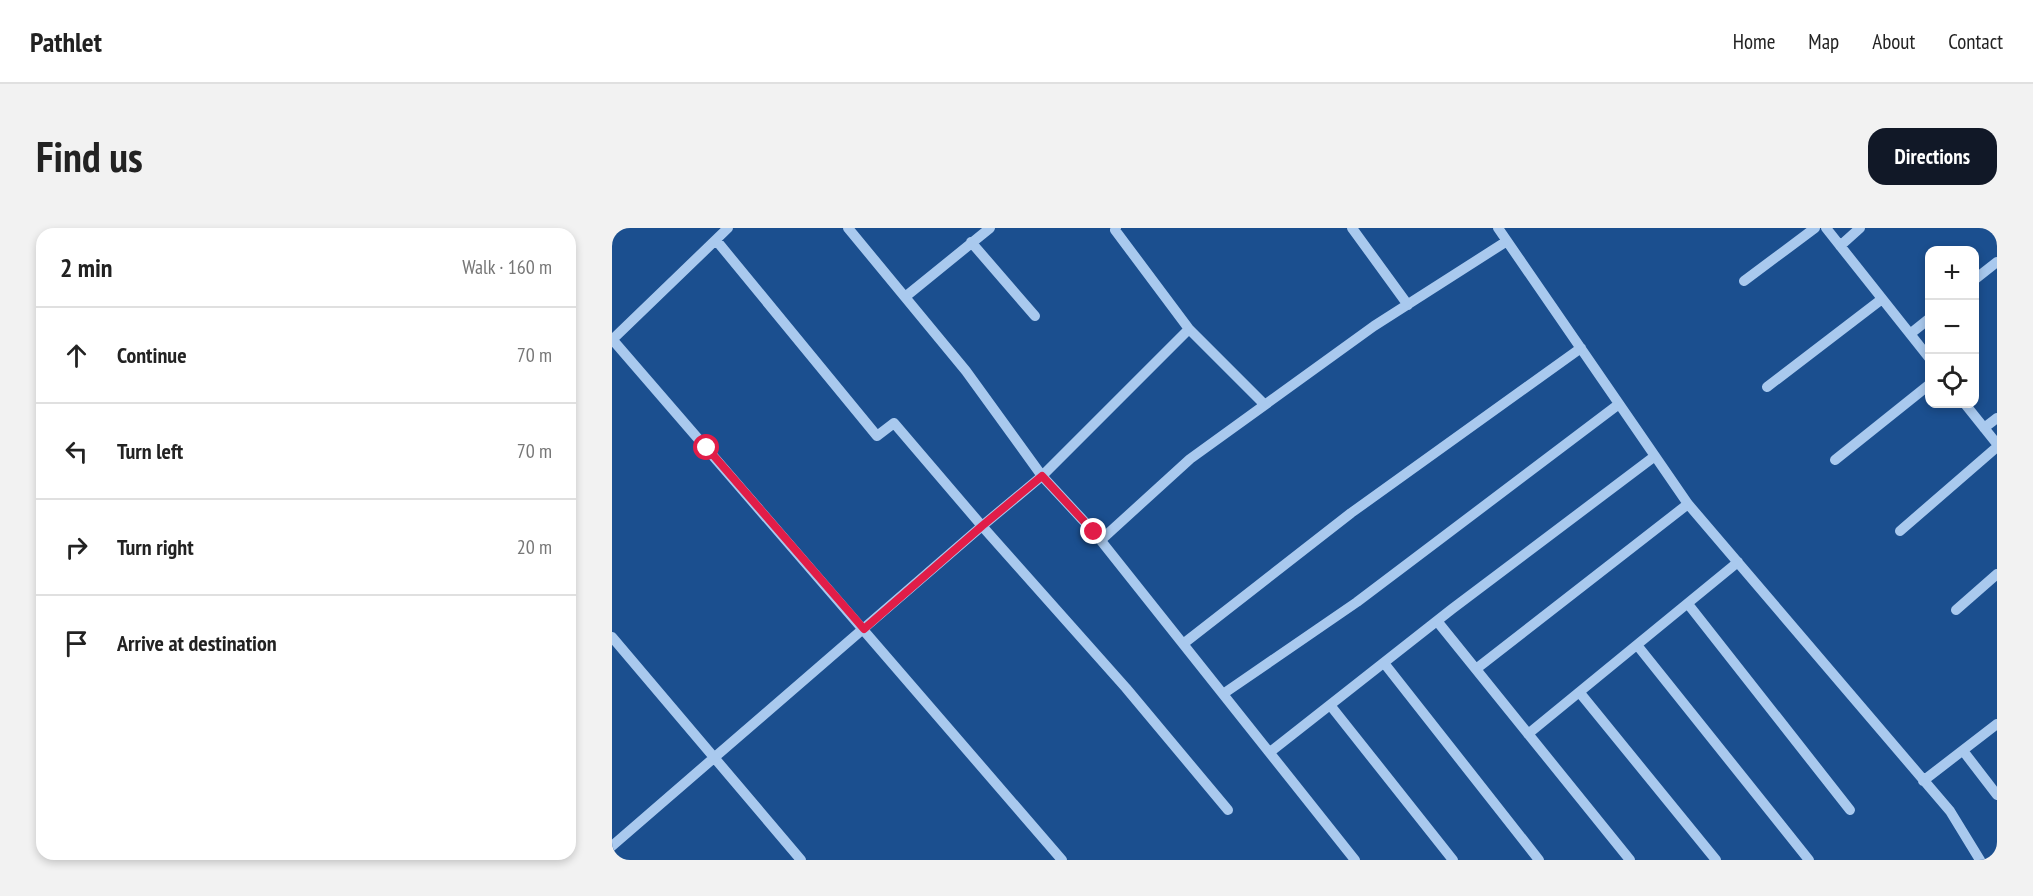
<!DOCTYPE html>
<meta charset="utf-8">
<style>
body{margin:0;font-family:"PT Sans Narrow",sans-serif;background:#f2f2f2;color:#222}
.controls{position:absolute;right:18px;top:18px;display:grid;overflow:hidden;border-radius:12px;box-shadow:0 3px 9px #0003}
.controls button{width:54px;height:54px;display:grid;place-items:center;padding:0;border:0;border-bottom:2px solid #e0e0e0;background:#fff;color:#222;font:30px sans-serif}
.stop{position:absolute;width:18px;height:18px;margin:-14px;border:4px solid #e11d48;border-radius:50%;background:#fff}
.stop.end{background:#e11d48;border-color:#fff;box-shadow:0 2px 6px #0008}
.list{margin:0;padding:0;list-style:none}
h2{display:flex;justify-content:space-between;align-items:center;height:78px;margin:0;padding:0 24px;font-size:26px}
h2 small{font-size:20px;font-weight:400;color:#767676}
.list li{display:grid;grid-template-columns:39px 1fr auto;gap:18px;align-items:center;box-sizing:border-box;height:96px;padding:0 24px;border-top:2px solid #e0e0e0}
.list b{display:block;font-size:22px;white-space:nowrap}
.list em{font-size:20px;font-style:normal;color:#767676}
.icon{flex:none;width:33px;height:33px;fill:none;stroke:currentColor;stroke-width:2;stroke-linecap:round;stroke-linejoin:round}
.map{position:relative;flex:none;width:1385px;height:632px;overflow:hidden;border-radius:18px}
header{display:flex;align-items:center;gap:36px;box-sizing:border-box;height:84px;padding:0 30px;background:#fff;border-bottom:2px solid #e0e0e0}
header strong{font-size:28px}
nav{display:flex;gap:33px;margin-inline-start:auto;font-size:21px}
.intro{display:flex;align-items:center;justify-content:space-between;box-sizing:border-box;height:144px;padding:0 36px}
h1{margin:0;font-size:42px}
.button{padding:15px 27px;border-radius:18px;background:#111827;color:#fff;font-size:21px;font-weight:700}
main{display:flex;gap:36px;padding:0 36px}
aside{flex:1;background:#fff;border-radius:18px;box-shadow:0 3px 9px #0003}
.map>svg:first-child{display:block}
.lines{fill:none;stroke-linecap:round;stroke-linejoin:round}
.minor{stroke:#a9c9ee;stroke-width:10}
.route{stroke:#e11d48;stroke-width:8}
</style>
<header>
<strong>Pathlet</strong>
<nav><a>Home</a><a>Map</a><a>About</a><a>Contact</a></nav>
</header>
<div class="intro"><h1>Find us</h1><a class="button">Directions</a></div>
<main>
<aside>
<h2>2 min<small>Walk · 160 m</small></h2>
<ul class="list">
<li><svg class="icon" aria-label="ahead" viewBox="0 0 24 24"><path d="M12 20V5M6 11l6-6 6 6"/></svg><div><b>Continue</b></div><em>70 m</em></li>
<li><svg class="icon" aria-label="left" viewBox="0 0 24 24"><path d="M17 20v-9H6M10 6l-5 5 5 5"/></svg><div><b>Turn left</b></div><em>70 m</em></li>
<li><svg class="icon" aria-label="right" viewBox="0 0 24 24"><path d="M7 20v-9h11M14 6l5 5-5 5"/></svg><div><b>Turn right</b></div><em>20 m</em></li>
<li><svg class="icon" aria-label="arrive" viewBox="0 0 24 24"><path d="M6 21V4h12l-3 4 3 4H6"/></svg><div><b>Arrive at destination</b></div></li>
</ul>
</aside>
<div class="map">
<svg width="1385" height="632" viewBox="0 0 1385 632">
<rect width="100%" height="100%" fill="#1b4f8f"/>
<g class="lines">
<path class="minor" d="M236,0L354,143L430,248L577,101L653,177
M504,0L503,2L577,101
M740,0L796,77
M886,0L1076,276L1338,583L1368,632
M1214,0L1318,131
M104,12L265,208L282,195L370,298L514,460L616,582
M359,14L423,88
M1228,18L1248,0
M1362,52L1385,34
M1132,53L1203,0
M293,69L378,0
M1298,106L1318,90
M0,111L450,632
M0,112L116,0
M1155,159L1270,71
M1353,176L1385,216
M1372,200L1385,190
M1223,232L1318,156
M1288,303L1385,219
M489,312L578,231L762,98L895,13
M1076,376L1238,582
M1344,382L1385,346
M825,393L1018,632
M0,409L189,632
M571,416L739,285L969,120
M1025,417L1197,632
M772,435L927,632
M864,441L1076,276
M968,465L1104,632
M611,466L745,374L1007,176
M718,477L841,632
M916,506L1126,334
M658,524L840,381L1043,228
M1352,524L1385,567
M1311,553L1385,496
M0,618L370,298L430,248L482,304L743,632"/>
</g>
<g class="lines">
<path class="route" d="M95,220L252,401L370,298L430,248L482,304"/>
</g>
</svg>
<div class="controls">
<button>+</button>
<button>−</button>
<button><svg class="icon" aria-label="locate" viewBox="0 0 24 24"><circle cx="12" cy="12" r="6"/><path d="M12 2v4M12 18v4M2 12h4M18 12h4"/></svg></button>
</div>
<div class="stop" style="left:95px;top:220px"></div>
<div class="stop end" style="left:482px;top:304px"></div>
</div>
</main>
